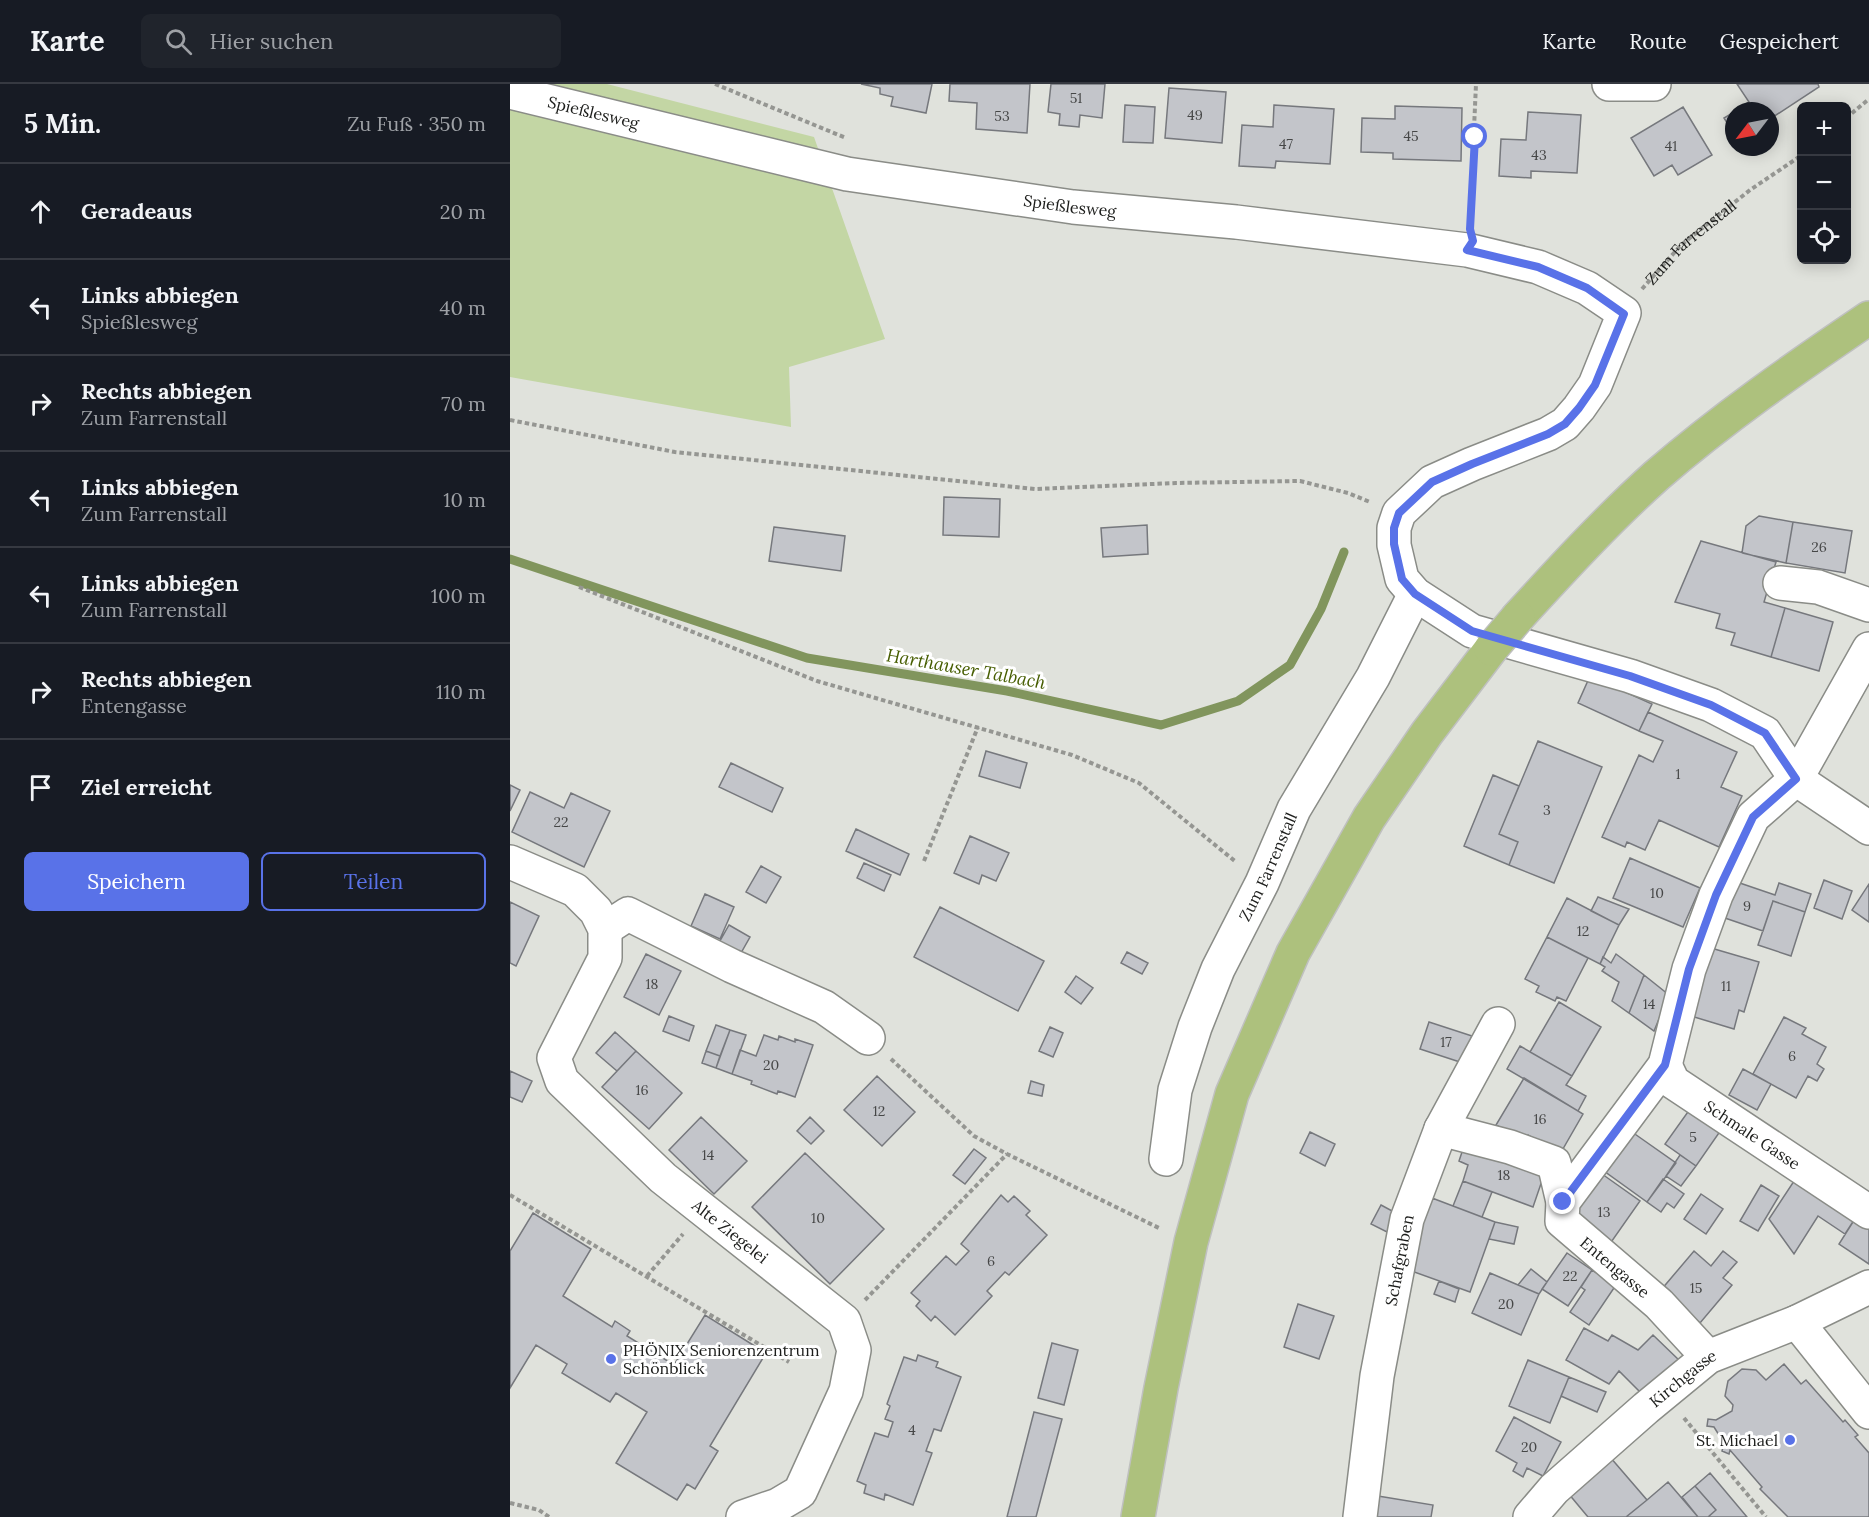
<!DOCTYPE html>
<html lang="de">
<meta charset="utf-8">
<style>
body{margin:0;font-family:Lora,serif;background:#20242c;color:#f1f3f6}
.controls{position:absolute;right:18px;top:18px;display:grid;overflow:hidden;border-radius:9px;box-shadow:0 3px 15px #0003}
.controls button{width:54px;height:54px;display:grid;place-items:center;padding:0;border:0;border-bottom:2px solid #363941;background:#171b24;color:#f1f3f6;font:30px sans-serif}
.compass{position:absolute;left:1215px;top:18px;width:54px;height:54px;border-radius:50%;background:#171b24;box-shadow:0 3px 15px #0003;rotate:238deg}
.stop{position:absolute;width:18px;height:18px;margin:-14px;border:4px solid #5972e8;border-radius:50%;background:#fff}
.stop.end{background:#5972e8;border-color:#fff;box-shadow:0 2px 6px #0008}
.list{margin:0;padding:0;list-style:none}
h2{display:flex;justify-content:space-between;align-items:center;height:78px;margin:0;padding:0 24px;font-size:26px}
h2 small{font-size:20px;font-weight:400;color:#9ea1a6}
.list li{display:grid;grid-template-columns:39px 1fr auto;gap:18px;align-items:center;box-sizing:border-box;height:96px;padding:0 24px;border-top:2px solid #363941}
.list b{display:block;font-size:22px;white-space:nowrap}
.list p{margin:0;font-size:20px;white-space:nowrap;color:#9ea1a6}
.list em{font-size:20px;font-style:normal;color:#9ea1a6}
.actions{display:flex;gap:12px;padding:18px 24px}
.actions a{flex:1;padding:14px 0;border:2px solid #5972e8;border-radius:9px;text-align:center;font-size:21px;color:#5972e8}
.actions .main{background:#5972e8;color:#fff}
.icon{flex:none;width:33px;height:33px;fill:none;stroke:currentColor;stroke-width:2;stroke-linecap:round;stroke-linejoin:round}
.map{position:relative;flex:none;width:1359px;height:1433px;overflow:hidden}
header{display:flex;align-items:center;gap:36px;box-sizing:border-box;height:84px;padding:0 30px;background:#171b24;border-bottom:2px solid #363941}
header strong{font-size:28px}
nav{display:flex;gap:33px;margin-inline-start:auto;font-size:21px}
.search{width:420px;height:54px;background:#20242c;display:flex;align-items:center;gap:15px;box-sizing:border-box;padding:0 21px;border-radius:9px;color:#9ea1a6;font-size:22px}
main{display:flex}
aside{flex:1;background:#171b24}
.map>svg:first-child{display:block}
.green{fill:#c3d6a4}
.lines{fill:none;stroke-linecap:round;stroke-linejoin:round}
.stream{stroke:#81955d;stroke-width:9}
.building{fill:#c3c5ca;stroke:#76787d;stroke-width:1.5}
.minor-casing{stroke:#8a8c87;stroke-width:36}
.major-casing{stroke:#bfc0bf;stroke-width:36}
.path{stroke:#959692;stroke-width:4;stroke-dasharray:4.5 3;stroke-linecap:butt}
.minor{stroke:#fff;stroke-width:33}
.major{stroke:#adc17d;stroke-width:33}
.major-bridge-casing{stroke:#bfc0bf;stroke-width:36;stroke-linecap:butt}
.major-bridge{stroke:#adc17d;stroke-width:33}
.route{stroke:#5972e8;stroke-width:8}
.poi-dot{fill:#5972e8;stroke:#fff;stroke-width:2}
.labels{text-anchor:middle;stroke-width:6;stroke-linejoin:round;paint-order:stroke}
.number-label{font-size:14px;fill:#464747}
.street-label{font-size:16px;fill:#1c1d1b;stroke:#fff}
.poi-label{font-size:16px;fill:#1c1d1b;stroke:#fff;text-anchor:start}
.water-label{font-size:18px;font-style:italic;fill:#475e02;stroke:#fff}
</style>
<header>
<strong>Karte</strong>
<div class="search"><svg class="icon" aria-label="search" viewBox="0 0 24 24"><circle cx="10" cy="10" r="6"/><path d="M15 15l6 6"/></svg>Hier suchen</div>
<nav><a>Karte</a><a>Route</a><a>Gespeichert</a></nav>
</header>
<main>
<aside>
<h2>5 Min.<small>Zu Fuß · 350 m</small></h2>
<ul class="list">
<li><svg class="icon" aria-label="ahead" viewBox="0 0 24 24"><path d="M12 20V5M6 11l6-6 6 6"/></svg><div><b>Geradeaus</b></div><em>20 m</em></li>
<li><svg class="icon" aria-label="left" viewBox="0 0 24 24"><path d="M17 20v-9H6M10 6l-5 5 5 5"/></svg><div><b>Links abbiegen</b><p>Spießlesweg</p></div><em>40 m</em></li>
<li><svg class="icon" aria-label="right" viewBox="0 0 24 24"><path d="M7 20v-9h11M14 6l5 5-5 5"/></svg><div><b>Rechts abbiegen</b><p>Zum Farrenstall</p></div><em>70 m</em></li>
<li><svg class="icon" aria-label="left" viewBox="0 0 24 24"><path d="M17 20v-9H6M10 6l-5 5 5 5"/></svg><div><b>Links abbiegen</b><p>Zum Farrenstall</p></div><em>10 m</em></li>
<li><svg class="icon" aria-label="left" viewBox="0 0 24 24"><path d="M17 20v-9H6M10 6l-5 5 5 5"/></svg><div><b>Links abbiegen</b><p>Zum Farrenstall</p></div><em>100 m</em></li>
<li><svg class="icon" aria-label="right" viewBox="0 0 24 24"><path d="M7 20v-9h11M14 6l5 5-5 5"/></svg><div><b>Rechts abbiegen</b><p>Entengasse</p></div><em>110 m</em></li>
<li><svg class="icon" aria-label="arrive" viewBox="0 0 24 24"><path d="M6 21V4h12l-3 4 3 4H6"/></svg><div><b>Ziel erreicht</b></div></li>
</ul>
<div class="actions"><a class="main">Speichern</a><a>Teilen</a></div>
</aside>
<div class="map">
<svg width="1359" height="1433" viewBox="0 0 1359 1433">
<rect width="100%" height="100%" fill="#e0e2dc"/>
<path class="green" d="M0,0H97L304,53L375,255L279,283L281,343L0,293Z"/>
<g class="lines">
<path class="stream" d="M0,475L297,574L497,607L651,641L728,617L780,581L811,525L834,468"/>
</g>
<path class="building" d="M351,0H422L416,29L381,22L383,13L370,10V4Z
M440,0H520L517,49L466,45L467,19L439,17Z
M541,0H595L592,34L570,31L569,43L549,41L550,30L538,28Z
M1227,0H1308L1309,3L1260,35V27H1225L1239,18Z
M659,4L716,8L712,59L655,54Z
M615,21L645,23L643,59L613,58Z
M764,21L824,25L820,80L766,77L765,84L729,82L732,41L763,43Z
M885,22L952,24L951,77L883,75V69L851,68L852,34L885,35Z
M1173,23L1202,71L1168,91L1162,81L1144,92L1121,54Z
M1018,28L1071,31L1067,89L1021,87V94L989,92L991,55L1016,56Z
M1224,28V50L1214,34Z
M434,413L490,415L489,453L433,451Z
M1249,432L1283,438L1276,479L1232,469L1236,442Z
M1283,438L1342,447L1335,489L1276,479Z
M637,441L638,470L593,473L591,444Z
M264,443L335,452L331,487L259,477Z
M1191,457L1266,478L1254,518L1275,524L1261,573L1221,561L1225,549L1206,544L1210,530L1165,518Z
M1275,524L1323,538L1309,587L1261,573Z
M1080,592L1142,620L1129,647L1068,619Z
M1138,628L1227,668L1211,703L1232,712L1209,763L1149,736L1135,766L1117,758L1115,763L1092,753L1129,671L1143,678L1153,657L1129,647Z
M1028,657L1092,683L1044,799L999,781L1008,758L989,750Z
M476,667L517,679L510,704L469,692Z
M221,679L273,704L262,728L209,703Z
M983,691L1009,702L989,750L1008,758L999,781L954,762Z
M0,701L10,706L0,727Z
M20,708L54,724L61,709L100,727L74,783L2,748Z
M346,745L399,770L390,791L336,767Z
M460,752L499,769L486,797L472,791L469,800L444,789Z
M1120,774L1190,804L1173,843L1103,814Z
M354,779L381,791L374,807L347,794Z
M251,782L271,793L256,819L236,808Z
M1221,796L1265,811L1269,799L1301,810L1295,828L1263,817L1253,847L1209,832Z
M1314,796L1342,807L1332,835L1304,824Z
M1359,800V838L1342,826Z
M195,810L224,823L210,855L181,842Z
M1088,813L1119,825L1109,841L1081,827Z
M1057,814L1109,841L1090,880L1037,853Z
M1263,817L1295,828L1281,872L1248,861Z
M0,818L29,832L6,882L0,879Z
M430,823L534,877L508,927L404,873Z
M219,841L240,853L227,876L206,864Z
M1037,853L1078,874L1056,917L1047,913L1045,917L1026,908L1029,902L1015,895Z
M1201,864L1249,878L1234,928L1229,926L1224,945L1181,932Z
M617,868L638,879L632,890L611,879Z
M136,870L171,887L149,931L114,913Z
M1106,870L1134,891L1119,929L1102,917L1109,898L1092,887L1095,883L1090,880L1093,873L1101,879Z
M1134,891L1159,911L1144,947L1119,929Z
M566,892L583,904L571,920L555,908Z
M1049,918L1091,943L1062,992L1020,968Z
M159,932L184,942L179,957L153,947Z
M1274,933L1296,944L1292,950L1316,963L1307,980L1314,985L1307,997L1298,992L1286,1014L1243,990Z
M919,938L962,952L953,979L910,965Z
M206,941L220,946L210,972L196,967Z
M540,943L553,949L543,973L529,967Z
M220,946L236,951L222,990L206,984Z
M105,948L126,967L107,987L86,969Z
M254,951L268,956L269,952L285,958V955L303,961L285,1013L268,1007L267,1010L241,1000L242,997L222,990L230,966L246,972Z
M1010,962L1062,992L1056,1001L1076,1012L1068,1027L997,985Z
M126,967L172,1009L139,1045L92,1003Z
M196,967L210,972L206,984L192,979Z
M1233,985L1261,1000L1247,1026L1219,1011Z
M0,987L22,997L12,1018L0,1013Z
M367,992L405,1028L372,1062L334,1026Z
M1014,994L1073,1030L1050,1070L1018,1051L1014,1057L986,1041Z
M521,997L534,1001L532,1012L518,1009Z
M1180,1025L1211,1046L1186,1082L1155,1060Z
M191,1033L237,1077L204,1110L159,1066Z
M300,1033L314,1047L301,1060L287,1047Z
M800,1048L825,1060L815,1082L790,1069Z
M1122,1048L1166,1079L1137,1118L1094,1087Z
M956,1056L1036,1085L1023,1123L953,1097L958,1081L949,1077Z
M464,1065L476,1074L455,1100L443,1091Z
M295,1069L374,1145L320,1200L242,1123Z
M1170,1071L1186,1082L1171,1102L1156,1092Z
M1092,1090L1130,1117L1097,1164L1059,1138Z
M1288,1091L1348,1130L1335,1150L1308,1132L1284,1170L1259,1135Z
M1153,1095L1174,1110L1164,1124L1157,1119L1151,1128L1137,1118Z
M953,1097L982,1108L972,1133L943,1122Z
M1251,1101L1269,1112L1248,1147L1230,1137Z
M1191,1110L1213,1125L1196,1150L1174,1135Z
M491,1111L498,1118L504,1112L520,1127L516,1131L537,1151L499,1191L495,1188L477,1207L482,1212L445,1251L425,1232L421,1237L406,1222L410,1217L401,1209L436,1172L446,1181L459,1167L451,1160Z
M922,1114L985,1138L960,1208L896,1185Z
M871,1121L886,1129L877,1148L861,1140Z
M23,1129L81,1165L53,1212L102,1243L105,1237L120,1247L117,1252L164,1281L195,1231L256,1269L200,1362L208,1367L185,1405L177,1400L167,1416L106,1379L137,1328L106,1309L100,1318L52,1289L57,1280L26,1261L0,1304V1167Z
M1348,1130L1359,1137V1180L1329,1160Z
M985,1138L1008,1143L1004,1160L979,1155Z
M1184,1167L1201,1182L1213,1167L1227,1178L1213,1194L1222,1201L1190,1239L1151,1206Z
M1057,1169L1082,1186L1058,1222L1032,1205Z
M1021,1185L1037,1198L1029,1210L1008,1201Z
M1082,1186L1106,1201L1079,1241L1060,1228L1075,1206L1071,1203Z
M980,1189L1029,1210L1011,1251L962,1229Z
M929,1197L949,1205L945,1218L924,1210Z
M788,1220L824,1232L809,1275L774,1263Z
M1074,1244L1098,1257L1102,1251L1128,1266L1143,1251L1171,1278L1136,1314L1109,1287L1099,1300L1056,1276Z
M542,1259L568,1266L554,1321L528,1314Z
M408,1271L428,1278L426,1283L451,1293L431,1347L424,1345L416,1367L422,1369L403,1421L375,1410L374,1416L354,1409L356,1401L347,1397L365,1349L378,1353L383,1338L375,1335L380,1322L377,1320L394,1273L406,1277Z
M1018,1276L1059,1293L1040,1339L999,1322Z
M1274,1280L1291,1300L1296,1296L1333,1338L1335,1336L1348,1351L1345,1353L1359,1369V1433H1278L1250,1405L1252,1403L1220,1366L1219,1370L1212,1367L1214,1359L1204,1343L1197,1342L1198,1335L1206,1336L1222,1327L1223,1321L1215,1312L1218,1297L1232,1285L1246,1286L1256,1296Z
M1059,1293L1096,1308L1087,1328L1051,1312Z
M524,1328L552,1335L526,1433H497Z
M1004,1333L1051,1358L1033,1392L1017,1384L1013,1393L1003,1387L1007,1379L986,1367Z
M1100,1373L1137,1416L1116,1433H1078L1058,1409Z
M1200,1389L1237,1433H1198L1206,1426L1185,1402Z
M1158,1398L1188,1433H1116L1137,1416Z
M1185,1402L1206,1426L1198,1433H1188L1172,1413Z
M868,1412L923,1421L921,1433H864Z"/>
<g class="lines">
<g class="minor-casing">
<g id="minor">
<path d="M1099,0H1144"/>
<path id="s2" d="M0,8L337,90L563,123L726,138L957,166L1028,183L1077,204L1114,229L1085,301L1069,324L1055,340L1038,350L962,380L922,398L889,429L884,444V461L892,495L905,510L962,547L1120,592L1201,621L1255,649L1286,695L1359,744"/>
<path d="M1270,499L1308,503L1359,521"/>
<path id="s3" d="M0,778L65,806L86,827L95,845V874L44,974L52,997L153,1094L334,1237L344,1266L336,1307L290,1408L268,1421L233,1433"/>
<path d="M95,845L118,830L222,882L314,923L358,954"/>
<path id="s4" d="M1155,981L1163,998L1359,1128"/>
<path d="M931,1045L1000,1063L1044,1079L1053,1118"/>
<path id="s5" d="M656,1075L665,1006L685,943L708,885L752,799L784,725L863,593L905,510"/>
<path d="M1287,1238L1359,1328"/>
<path d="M1198,1273L1149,1220L1052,1137L1053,1118L1155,981L1179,885L1206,811L1243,733L1286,695L1359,565"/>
<path id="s6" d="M850,1433L867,1292L897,1135L931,1045L988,940"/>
<path id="s7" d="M1020,1433L1044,1405L1136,1324L1198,1273L1287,1238L1359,1203"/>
</g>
</g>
<g class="major-casing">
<path id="major" d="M1008,533C1052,485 1097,436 1146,392C1213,334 1285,284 1359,234
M628,1433L651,1304L681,1158L722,1010L783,869L859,734L917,649L981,565"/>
</g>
<g class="path">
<path d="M205,0L336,54"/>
<path d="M1336,34L1359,15"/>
<path d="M960,134L966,0"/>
<path id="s1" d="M1132,205L1171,161L1240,106L1292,71"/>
<path d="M0,336L165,368L525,405L666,399L790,397L838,409L860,418"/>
<path d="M69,503L307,597L562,671L629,699L726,778"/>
<path d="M414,777L468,643"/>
<path d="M381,975L464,1052L497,1070L651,1145"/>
<path d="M0,1111L279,1278"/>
<path d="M137,1192L173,1150"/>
<path d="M355,1216L497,1070"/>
<path d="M1174,1334L1256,1433"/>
<path d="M0,1419L29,1426L39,1433"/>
</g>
<use href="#minor" class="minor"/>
<use href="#major" class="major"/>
<g class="major-bridge-casing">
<path id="major-bridge" d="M981,565L1008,533"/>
</g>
<use href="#major-bridge" class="major-bridge"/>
</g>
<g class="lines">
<path class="route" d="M965,53L960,145L963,157L957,166L1028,183L1077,204L1114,230L1085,301L1069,324L1055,340L1038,350L962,380L922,398L889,429L884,444V460L892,495L905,510L962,547L1120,592L1201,621L1255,649L1286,695L1243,733L1206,811L1179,885L1155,981L1053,1118"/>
</g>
<g class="poi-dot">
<circle cx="101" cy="1275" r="6"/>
<circle cx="1280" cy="1356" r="6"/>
</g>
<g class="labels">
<g class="number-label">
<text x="566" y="19">51</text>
<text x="685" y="36">49</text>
<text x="492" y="37">53</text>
<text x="901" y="57">45</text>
<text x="776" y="65">47</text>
<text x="1161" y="67">41</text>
<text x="1029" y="76">43</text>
<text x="1309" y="468">26</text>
<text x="1168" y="695">1</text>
<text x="1037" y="731">3</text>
<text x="51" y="743">22</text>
<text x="1147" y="814">10</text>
<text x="1237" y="827">9</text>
<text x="1073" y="852">12</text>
<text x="142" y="905">18</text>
<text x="1216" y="907">11</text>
<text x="1139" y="925">14</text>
<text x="936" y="963">17</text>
<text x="1282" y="977">6</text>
<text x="261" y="986">20</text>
<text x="132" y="1011">16</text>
<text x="369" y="1032">12</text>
<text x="1030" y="1040">16</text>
<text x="1183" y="1058">5</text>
<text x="198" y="1076">14</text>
<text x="994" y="1096">18</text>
<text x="1094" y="1133">13</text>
<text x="308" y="1139">10</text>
<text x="481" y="1182">6</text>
<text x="1060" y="1197">22</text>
<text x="1186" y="1209">15</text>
<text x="996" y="1225">20</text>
<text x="402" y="1351">4</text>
<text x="1019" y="1368">20</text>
</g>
<g class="street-label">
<text dy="6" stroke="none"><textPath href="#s2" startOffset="86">Spießlesweg</textPath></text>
<text dy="6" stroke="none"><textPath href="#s2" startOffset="572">Spießlesweg</textPath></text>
<text dy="6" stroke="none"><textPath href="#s1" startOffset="68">Zum Farrenstall</textPath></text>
<text dy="6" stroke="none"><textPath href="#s5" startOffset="312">Zum Farrenstall</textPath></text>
<text dy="6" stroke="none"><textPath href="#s4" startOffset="114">Schmale Gasse</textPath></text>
<text dy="6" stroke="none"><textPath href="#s3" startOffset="512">Alte Ziegelei</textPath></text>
<text dy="6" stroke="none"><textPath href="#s6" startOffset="260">Schafgraben</textPath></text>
<text transform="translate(1105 1183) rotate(40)" y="6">Entengasse</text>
<text dy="6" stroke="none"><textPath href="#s7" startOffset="207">Kirchgasse</textPath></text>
</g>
<g class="poi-label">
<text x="113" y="1272">PHÖNIX Seniorenzentrum<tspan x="113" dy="18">Schönblick</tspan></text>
<text x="1268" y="1362" text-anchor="end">St. Michael</text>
</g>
<g class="water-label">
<text transform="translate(456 585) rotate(10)" y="6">Harthauser Talbach</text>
</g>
</g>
</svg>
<div class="controls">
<button>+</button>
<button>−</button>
<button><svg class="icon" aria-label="locate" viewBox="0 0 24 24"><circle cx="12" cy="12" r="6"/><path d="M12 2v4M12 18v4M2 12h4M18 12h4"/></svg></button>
</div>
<svg class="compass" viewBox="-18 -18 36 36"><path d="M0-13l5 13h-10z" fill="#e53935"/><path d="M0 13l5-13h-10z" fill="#9ea1a6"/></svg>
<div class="stop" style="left:965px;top:53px"></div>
<div class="stop end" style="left:1053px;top:1118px"></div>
</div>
</main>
